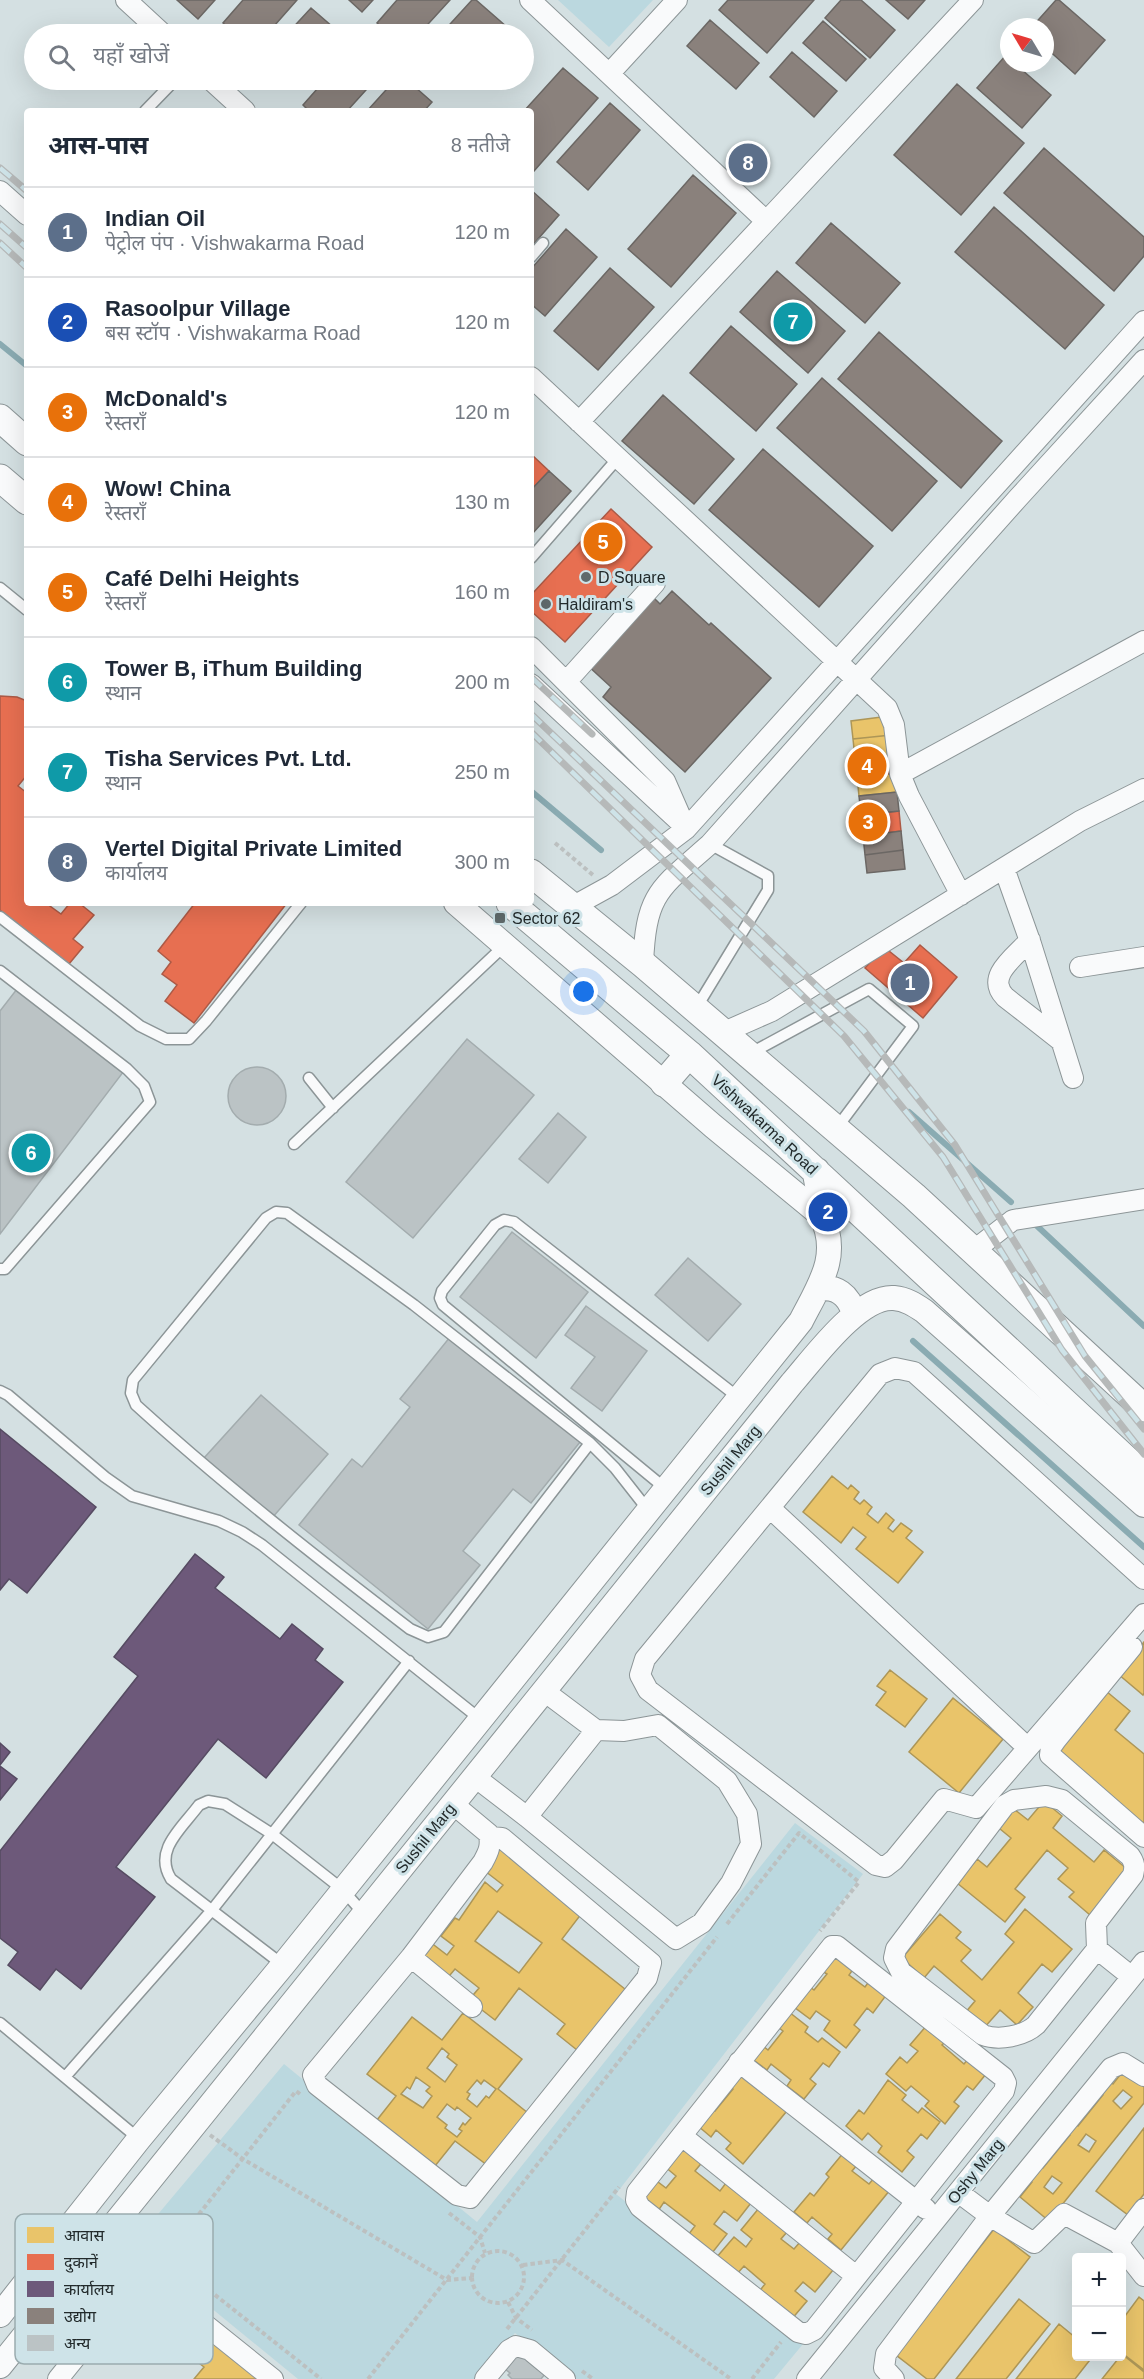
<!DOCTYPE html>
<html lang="hi">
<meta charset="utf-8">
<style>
body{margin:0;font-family:Arial,"Noto Sans Devanagari",sans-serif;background:#f2f2f3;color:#1f2937}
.controls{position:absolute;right:18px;bottom:18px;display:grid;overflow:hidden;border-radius:6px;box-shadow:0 6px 24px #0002}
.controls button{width:54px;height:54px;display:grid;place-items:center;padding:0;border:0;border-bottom:2px solid #e0e1e3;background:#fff;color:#1f2937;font:30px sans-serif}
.compass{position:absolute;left:1000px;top:18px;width:54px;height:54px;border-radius:50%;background:#fff;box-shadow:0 6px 24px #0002;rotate:308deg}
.you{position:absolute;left:584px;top:992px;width:21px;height:21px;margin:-15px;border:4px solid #fff;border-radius:50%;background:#1a73e8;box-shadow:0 0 0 9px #1a73e833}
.badge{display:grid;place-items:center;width:39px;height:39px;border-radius:50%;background:#2563eb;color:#fff;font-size:20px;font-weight:700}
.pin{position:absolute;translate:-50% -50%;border:3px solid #fff;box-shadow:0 2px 6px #0006}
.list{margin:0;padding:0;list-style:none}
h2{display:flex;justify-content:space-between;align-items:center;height:78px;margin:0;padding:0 24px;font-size:26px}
h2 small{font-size:20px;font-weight:400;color:#747a83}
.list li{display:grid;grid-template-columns:39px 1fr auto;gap:18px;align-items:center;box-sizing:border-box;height:90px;padding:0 24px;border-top:2px solid #e0e1e3}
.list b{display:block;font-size:22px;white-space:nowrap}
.list p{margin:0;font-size:20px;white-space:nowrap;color:#747a83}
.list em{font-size:20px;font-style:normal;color:#747a83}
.icon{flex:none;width:33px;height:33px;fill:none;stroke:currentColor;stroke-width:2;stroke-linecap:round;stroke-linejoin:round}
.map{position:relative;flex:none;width:1144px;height:2379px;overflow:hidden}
.search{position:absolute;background:#fff;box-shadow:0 6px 24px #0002;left:24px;top:24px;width:510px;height:66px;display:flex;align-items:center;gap:15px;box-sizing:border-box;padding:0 21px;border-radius:33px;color:#747a83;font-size:22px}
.panel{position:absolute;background:#fff;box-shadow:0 6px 24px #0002;left:24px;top:108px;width:510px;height:798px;border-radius:6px}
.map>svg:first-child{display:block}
.green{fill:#bbd8df}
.homes{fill:#e9c46a;stroke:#ad9657;stroke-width:1.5;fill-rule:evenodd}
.shops{fill:#e76f51;stroke:#ac5a46;stroke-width:1.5}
.offices{fill:#6d597a;stroke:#564b62;stroke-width:1.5}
.industry{fill:#8a817c;stroke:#6b6764;stroke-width:1.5}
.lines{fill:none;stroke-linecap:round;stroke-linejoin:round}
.stream{stroke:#8aabb2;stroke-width:6}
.building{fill:#bbc3c5;stroke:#a3acae;stroke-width:1.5}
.service-casing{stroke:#8c9597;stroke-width:13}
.minor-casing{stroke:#8c9597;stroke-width:22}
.tertiary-casing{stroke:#8c9597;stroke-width:26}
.secondary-casing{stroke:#8c9597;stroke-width:29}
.path{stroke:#bcc0c0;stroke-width:4;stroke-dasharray:4.5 3;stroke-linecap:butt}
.service{stroke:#f9fafb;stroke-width:10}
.minor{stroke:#f9fafb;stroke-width:20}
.tertiary{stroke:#f9fafb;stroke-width:24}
.secondary{stroke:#f9fafb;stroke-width:27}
.rail-casing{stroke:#b6b9b9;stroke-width:7}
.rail{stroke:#cee3e8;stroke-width:4.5;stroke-dasharray:14;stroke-linecap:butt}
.poi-dot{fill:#606a6b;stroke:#cee3e8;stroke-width:2}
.labels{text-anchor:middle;stroke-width:6;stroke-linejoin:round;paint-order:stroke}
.poi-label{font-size:16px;fill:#222a2b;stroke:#cee3e8;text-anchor:start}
.street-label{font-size:16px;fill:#222a2b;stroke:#cee3e8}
.key{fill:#cee3e8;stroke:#9aacaf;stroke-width:1.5}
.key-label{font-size:16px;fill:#222a2b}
</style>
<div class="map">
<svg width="1144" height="2379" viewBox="0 0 1144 2379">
<rect width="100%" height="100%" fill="#d4e0e2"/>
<path class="green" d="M558,0H653L609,47Z
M795,1823L863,1874L616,2194L803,2344L774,2379H572L515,2333L478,2379H298L133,2244L284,2064L477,2222Z"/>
<path class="homes" d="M889,716L891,735L853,739L851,721Z
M891,735L893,755L855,758L853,739Z
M895,773L897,792L859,796L857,777Z
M832,1476L848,1489L851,1485L859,1492L854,1499L860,1504L864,1500L872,1507L867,1514L878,1523L886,1513L894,1520L888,1528L893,1532L901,1523L912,1531L906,1538L923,1552L898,1583L856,1549L866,1537L853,1527L841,1543L803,1512Z
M1144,1642V1693L1143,1695L1118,1674Z
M890,1670L927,1699L905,1727L876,1705L886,1692L877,1686Z
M1106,1691L1130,1711L1115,1730L1144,1754V1824L1056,1752Z
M953,1698L1003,1739L959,1793L909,1752Z
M1044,1801L1062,1816L1053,1828L1094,1862L1104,1850L1127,1869L1090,1915L1069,1897L1074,1892L1058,1879L1068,1868L1047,1850L1015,1889L1025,1897L1005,1922L957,1883L977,1859L987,1867L1011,1838L994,1824L1010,1806L1028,1820Z
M498,1847L582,1913L562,1939L630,1993L582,2054L557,2034L565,2024L519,1988L495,2020L469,2000L479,1988L455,1969L445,1981L417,1959L430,1942L447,1955L454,1946L441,1936L455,1918L459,1920L485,1882L497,1892L503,1885L481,1868ZM498,1911L542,1943L519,1973L475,1941Z
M1025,1909L1072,1949L1052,1972L1042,1964L1018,1993L1033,2007L1017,2025L1000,2010L983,2029L965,2013L975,2001L934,1966L924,1978L902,1958L940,1914L961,1932L956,1938L971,1950L961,1961L982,1980L1014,1942L1005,1934Z
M835,1954L854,1968L849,1975L865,1987L870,1980L887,1994L873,2013L867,2008L854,2025L860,2030L846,2048L824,2030L830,2021L816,2011L810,2019L794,2007L810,1987L814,1990L827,1974L822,1971Z
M789,2012L808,2027L805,2032L818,2042L822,2038L840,2052L829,2067L823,2063L810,2079L816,2084L804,2099L787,2086L791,2080L771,2064L767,2070L752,2059L763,2046L768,2050L783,2031L778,2027Z
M463,2013L522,2059L498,2089L528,2113L487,2165L455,2141L435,2166L377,2120L396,2096L367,2074L412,2017L442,2040ZM442,2048L449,2054L447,2057L457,2065L445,2082L427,2068ZM416,2077L430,2087L426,2091L432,2096L423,2108L401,2094L407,2087L410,2089ZM477,2080L481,2084L484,2080L496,2089L489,2098L486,2096L477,2107L467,2099L470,2094L467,2092ZM447,2104L455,2110L457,2107L471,2118L465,2125L463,2123L459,2129L462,2131L457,2137L445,2128L447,2125L437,2117Z
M927,2025L946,2041L942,2045L964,2064L968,2059L986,2074L973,2090L967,2086L954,2102L959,2106L945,2124L925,2106L929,2101L911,2086L906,2091L886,2074L900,2057L907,2063L918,2051L910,2045Z
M745,2069L754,2086L771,2100L776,2094L791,2106L743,2164L726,2149L731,2143L716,2130L711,2137L698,2126L712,2109L715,2111L733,2089L730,2086Z
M1124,2070L1144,2087V2103L1049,2221L1020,2197L1032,2182L1029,2179L1040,2165L1043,2168L1070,2135L1067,2132L1074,2123L1078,2126L1103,2095L1099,2092L1108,2080L1113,2084ZM1123,2090L1132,2097L1121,2109L1113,2101ZM1086,2134L1096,2141L1089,2152L1078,2145ZM1052,2176L1062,2183L1053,2194L1044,2187Z
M888,2080L906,2095L902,2100L918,2113L922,2108L940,2122L927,2139L921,2134L907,2151L914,2157L902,2172L878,2152L882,2146L868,2133L862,2140L846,2126L859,2110L864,2114Z
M1144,2128V2194L1128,2215L1096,2191Z
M682,2143L704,2160L695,2171L720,2191L729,2179L754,2199L737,2221L724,2211L714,2224L727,2234L712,2253L688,2235L695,2226L664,2202L658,2211L640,2197L654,2179L666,2188L676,2176L664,2166Z
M844,2152L858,2164L852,2171L869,2184L875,2177L890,2190L841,2250L828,2239L832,2234L812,2217L807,2223L794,2212L810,2193L814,2196L829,2177L826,2174Z
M759,2208L787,2232L781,2239L794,2249L800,2242L833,2270L815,2292L803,2282L795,2291L807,2301L791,2320L758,2293L765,2284L744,2266L736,2275L716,2258L734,2237L746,2247L752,2239L741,2230Z
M994,2229L1030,2257L934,2379H927L896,2355Z
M155,2296L262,2379H194L204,2367L171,2341L159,2355L145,2344L131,2362L114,2349Z
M1139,2297L1144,2301V2370L1122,2353V2320Z
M1019,2299L1050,2324L1006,2379H956Z
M1059,2324L1076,2338V2356H1093L1075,2379H1016Z
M1122,2354L1144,2372V2379H1102Z"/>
<path class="shops" d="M531,454L549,471L531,490Z
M611,509L652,547L565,642L531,611V595Z
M0,696L17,697L27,701V775L18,786L27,793V832L25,835L27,836V903H52L50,906L61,914L70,903H79L94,915L73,939L83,947L69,964L0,910Z
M893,755L895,773L857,777L855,758Z
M899,811L901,831L863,836L861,815Z
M195,903H287L194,1023L165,1001L177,985L162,974L171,962L158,951Z
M920,945L957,977L923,1018L865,968L884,947L904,963Z"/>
<path class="offices" d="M0,1429L96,1507L27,1593L9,1579L0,1590Z
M195,1554L224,1577L215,1588L280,1639L292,1624L323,1649L315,1660L343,1682L266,1778L218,1739L116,1867L155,1897L81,1989L56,1969L40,1990L8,1965L18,1952L0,1938V1851L138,1676L114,1657Z
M0,1743L10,1752L0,1765Z
M0,1766L17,1779L0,1800Z"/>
<path class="industry" d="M177,0H215L198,19Z
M243,0H297L267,34H236L223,23Z
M349,0H373L362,12Z
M397,0H450L419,34H390L377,23Z
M472,0H476L507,27L501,34H441Z
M728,0H814L767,53L719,10Z
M841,0H861L895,30L870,58L825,18Z
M886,0H925L908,19Z
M1056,0H1059L1105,40L1075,74L1045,47V27H1032Z
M311,8L341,34H287Z
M710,20L759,63L736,89L687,46Z
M823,21L866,59L846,81L803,43Z
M792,52L837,91L814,117L770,77Z
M1006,55L1009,58V63H1014L1051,95L1022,128L977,88Z
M563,68L598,98L534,171L531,169V111H524Z
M325,80H375L347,111H309L303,105Z
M395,80H407L432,102L424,111H367Z
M957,84L1024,143L961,215L894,155Z
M610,103L640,130L588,190L557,162Z
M1044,148L1144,237V256L1114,291L1004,193Z
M693,175L736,213L671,287L628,249Z
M531,190L559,215L531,247Z
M994,207L1104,305L1065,349L955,252Z
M831,223L900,283L865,323L796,263Z
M566,229L597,257L545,316L531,304V269Z
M610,268L654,307L598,370L554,331Z
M777,271L845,331L808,373L740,312Z
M731,326L797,384L756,431L690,373Z
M879,332L1002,441L961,488L838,379Z
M822,378L937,481L892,531L777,428Z
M663,395L734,459L694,504L622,441Z
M763,449L873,546L819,607L709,510Z
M549,471L571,491L533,533L531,490Z
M672,591L709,625L711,623L771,678L685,772L603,697L611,687L586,664L650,594L660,604Z
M897,792L899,811L861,815L859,796Z
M901,831L903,850L865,855L863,836Z
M903,850L905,869L867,873L865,855Z"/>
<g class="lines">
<path class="stream" d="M0,344L27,366
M531,791L601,850
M909,1112L1011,1202
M1036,1225L1144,1326
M913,1341L1144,1547"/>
</g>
<path class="building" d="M17,989L124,1071L0,1234V1011Z
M467,1039L534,1095L413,1238L346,1182Z
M228 1096a29 29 0 1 1 58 0a29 29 0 1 1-58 0Z
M558,1113L586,1137L548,1183L519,1159Z
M512,1232L588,1292L536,1358L460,1297Z
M688,1258L741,1304L708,1341L655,1295Z
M586,1306L647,1351L602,1411L571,1388L595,1357L565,1335Z
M450,1337L580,1442L531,1503L513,1489L463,1551L480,1565L428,1629L299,1525L352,1459L362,1467L410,1407L400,1399Z
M261,1395L328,1454L272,1518L204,1458Z
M517,2350L529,2359L527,2361L537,2369L538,2367L545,2374L541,2379H512L508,2375L510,2373L501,2366Z"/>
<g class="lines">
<g class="service-casing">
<path id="service" d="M145,111L175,80
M531,257L543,243
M531,558L618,458
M0,588L27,610
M0,917L140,1026L166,1039H189L206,1021L301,903
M0,971L127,1069L144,1086L150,1102L5,1269H0
M695,1010L768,890V876L710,844
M751,1053L869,989L913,1026L836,1129
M309,1078L333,1108
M294,1144L504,946
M0,1391L8,1395L105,1477L132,1496L219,1521L242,1532L262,1545L480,1719
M590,1443L444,1632L428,1637L410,1629C316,1557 223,1484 136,1405L131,1393L133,1380L266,1218L276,1212L287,1213L414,1305L590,1443L615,1468L648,1510
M666,1489L443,1305L440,1298L442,1291L495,1225L504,1220L514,1222L739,1398
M283,1965L171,1879C153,1850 182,1828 199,1805L208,1801L225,1804L272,1834L342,1889L364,1914
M0,2023L139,2139
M65,2077L212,1910L409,1661"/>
</g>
<g class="minor-casing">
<path id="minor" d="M126,0L163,34
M530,0L766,221
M609,74L677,0
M211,80L245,111
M0,191L27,215
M531,377L887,708L894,725L900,774L909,796L961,895
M579,422L973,0
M531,647L665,781L686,829
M566,682L655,583
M531,684L681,823
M900,774L1144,641
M1004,868L1031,944L1073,1078
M572,907L612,885L686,829L1144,321
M1030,940C1015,957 985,976 1005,997L1060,1040
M643,964C646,893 659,889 710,844L1018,498L1144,360
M1080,967L1144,957
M722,1033L772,1011L1080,821L1144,789
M973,1251L1013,1220L1144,1199
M770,1508L1028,1748
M1144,1579L914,1372L895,1368L880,1374L645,1659L640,1675L648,1690L876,1865L885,1867L894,1860L944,1799L976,1808L1144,1614
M1132,1647L1056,1740L1051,1747L1050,1755L1144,1837
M544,1691L596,1730L527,1817L676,1939L702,1923L731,1883L751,1844L747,1814L727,1781L658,1725L624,1731L596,1730
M475,1777L527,1817
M1046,1796L1062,1800L1130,1856C1135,1863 1135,1867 1133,1875L1096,1923L1097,1949L1036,2025C1024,2036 999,2041 983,2035L901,1972L894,1958L896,1949L1005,1805L1014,1800Z
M453,1804L489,1834C491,1846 489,1851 483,1862L411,1957L313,2075L317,2085L457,2195L470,2198L647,1978L651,1963L502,1838L490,1837
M832,1946H837L1003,2077L1006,2083L1004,2091L814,2330L806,2334L798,2332L640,2207L636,2200L637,2192Z
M1097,1949L1132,1977
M411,1957L472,2007
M739,2062L926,2209
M682,2136L856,2276
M958,2192L990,2216L1111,2068L1123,2063L1144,2076
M71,2227L101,2241L273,2379
M1118,2243L1144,2209
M58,2379L142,2275
M485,2379L509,2350L516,2346L530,2350L565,2379
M807,2379L1144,1962
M894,2379L884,2368L886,2354L990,2216L1034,2243L1064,2214L1118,2243L1144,2276"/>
</g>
<g class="tertiary-casing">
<path id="tertiary" d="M818,1289C836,1285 849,1295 854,1314
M0,2315L139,2139L283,1965L801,1321C820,1284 841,1255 821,1215L713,1126L456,903
M0,2366L792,1383C814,1358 859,1295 894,1298C906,1299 915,1305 924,1311L1144,1505"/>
</g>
<g class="secondary-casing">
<path id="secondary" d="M0,418L27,442
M0,478L27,501
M531,873L643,964L914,1196L1144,1408
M510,903L689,1054L1144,1476
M664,1083L689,1054
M816,1171L821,1198V1215"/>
</g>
<path class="path" d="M555,843L593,875
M727,1924L799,1833L859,1882L820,1931
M300,2094L296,2091L166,2256L321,2379
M210,2135L243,2159L447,2280L472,2278
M449,2213L480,2237L485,2253
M472 2277a26 26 0 1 1 52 0a26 26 0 1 1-52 0Z
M523,2265L562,2260L731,2379
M508,2302L516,2318L532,2330
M507,2329L619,2187
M582,2371L593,2379
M368,2379L717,1937
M752,2379L781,2342"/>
<use href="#service" class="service"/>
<use href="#minor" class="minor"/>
<use href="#tertiary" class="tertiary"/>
<use href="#secondary" class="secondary"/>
<g class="rail-casing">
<path id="rail" d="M0,168L27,191
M0,224L27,248
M0,243L27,268
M531,677L592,734
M531,714L864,1031L955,1145L1085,1356L1144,1429
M531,732L844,1036L943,1157L1062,1350L1144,1454"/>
</g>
<use href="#rail" class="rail"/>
</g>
<g class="poi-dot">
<circle cx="586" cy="577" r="6"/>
<circle cx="546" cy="604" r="6"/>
<rect x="494" y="912" width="12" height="12" rx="3"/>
</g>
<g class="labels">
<g class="poi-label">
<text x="598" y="583">D Square</text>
<text x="558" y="610">Haldiram's</text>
<text x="512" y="924">Sector 62</text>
</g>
<g class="street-label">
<text transform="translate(765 1124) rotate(43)" y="6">Vishwakarma Road</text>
<text transform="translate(730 1460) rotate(-51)" y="6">Sushil Marg</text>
<text transform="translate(425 1838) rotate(-51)" y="6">Sushil Marg</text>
<text transform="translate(975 2171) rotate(-51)" y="6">Oshy Marg</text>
</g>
</g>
<rect x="15" y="2214" width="198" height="150" rx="9" class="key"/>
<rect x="27" y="2227" width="27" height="16" fill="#e9c46a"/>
<rect x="27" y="2254" width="27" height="16" fill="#e76f51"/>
<rect x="27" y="2281" width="27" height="16" fill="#6d597a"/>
<rect x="27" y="2308" width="27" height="16" fill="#8a817c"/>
<rect x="27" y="2335" width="27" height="16" fill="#bbc3c5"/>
<g class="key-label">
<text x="64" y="2241">आवास</text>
<text x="64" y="2268">दुकानें</text>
<text x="64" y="2295">कार्यालय</text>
<text x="64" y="2322">उद्योग</text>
<text x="64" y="2349">अन्य</text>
</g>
</svg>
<div class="controls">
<button>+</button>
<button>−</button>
</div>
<svg class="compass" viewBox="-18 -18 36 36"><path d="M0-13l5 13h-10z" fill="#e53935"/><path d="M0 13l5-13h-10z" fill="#747a83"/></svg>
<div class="you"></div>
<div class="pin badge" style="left:910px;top:983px;background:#5c6f8a">1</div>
<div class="pin badge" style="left:828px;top:1212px;background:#1a4fb4">2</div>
<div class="pin badge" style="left:868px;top:822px;background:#e8710a">3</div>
<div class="pin badge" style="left:867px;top:766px;background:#e8710a">4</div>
<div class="pin badge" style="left:603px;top:542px;background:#e8710a">5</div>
<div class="pin badge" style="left:31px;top:1153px;background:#0f9aa8">6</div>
<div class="pin badge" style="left:793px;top:322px;background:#0f9aa8">7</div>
<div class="pin badge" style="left:748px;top:163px;background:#5c6f8a">8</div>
<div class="search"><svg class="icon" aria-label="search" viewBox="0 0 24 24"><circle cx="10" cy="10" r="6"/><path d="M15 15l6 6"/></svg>यहाँ खोजें</div>
<section class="panel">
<h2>आस-पास<small>8 नतीजे</small></h2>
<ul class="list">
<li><span class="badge" style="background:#5c6f8a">1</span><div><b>Indian Oil</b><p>पेट्रोल पंप · Vishwakarma Road</p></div><em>120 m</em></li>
<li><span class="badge" style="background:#1a4fb4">2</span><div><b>Rasoolpur Village</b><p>बस स्टॉप · Vishwakarma Road</p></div><em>120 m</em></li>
<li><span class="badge" style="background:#e8710a">3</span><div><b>McDonald's</b><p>रेस्तराँ</p></div><em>120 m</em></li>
<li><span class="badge" style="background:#e8710a">4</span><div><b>Wow! China</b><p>रेस्तराँ</p></div><em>130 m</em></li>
<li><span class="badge" style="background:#e8710a">5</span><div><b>Café Delhi Heights</b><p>रेस्तराँ</p></div><em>160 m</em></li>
<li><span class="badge" style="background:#0f9aa8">6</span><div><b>Tower B, iThum Building</b><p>स्थान</p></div><em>200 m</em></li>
<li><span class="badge" style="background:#0f9aa8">7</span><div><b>Tisha Services Pvt. Ltd.</b><p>स्थान</p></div><em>250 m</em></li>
<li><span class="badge" style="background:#5c6f8a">8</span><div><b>Vertel Digital Private Limited</b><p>कार्यालय</p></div><em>300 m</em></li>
</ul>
</section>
</div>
